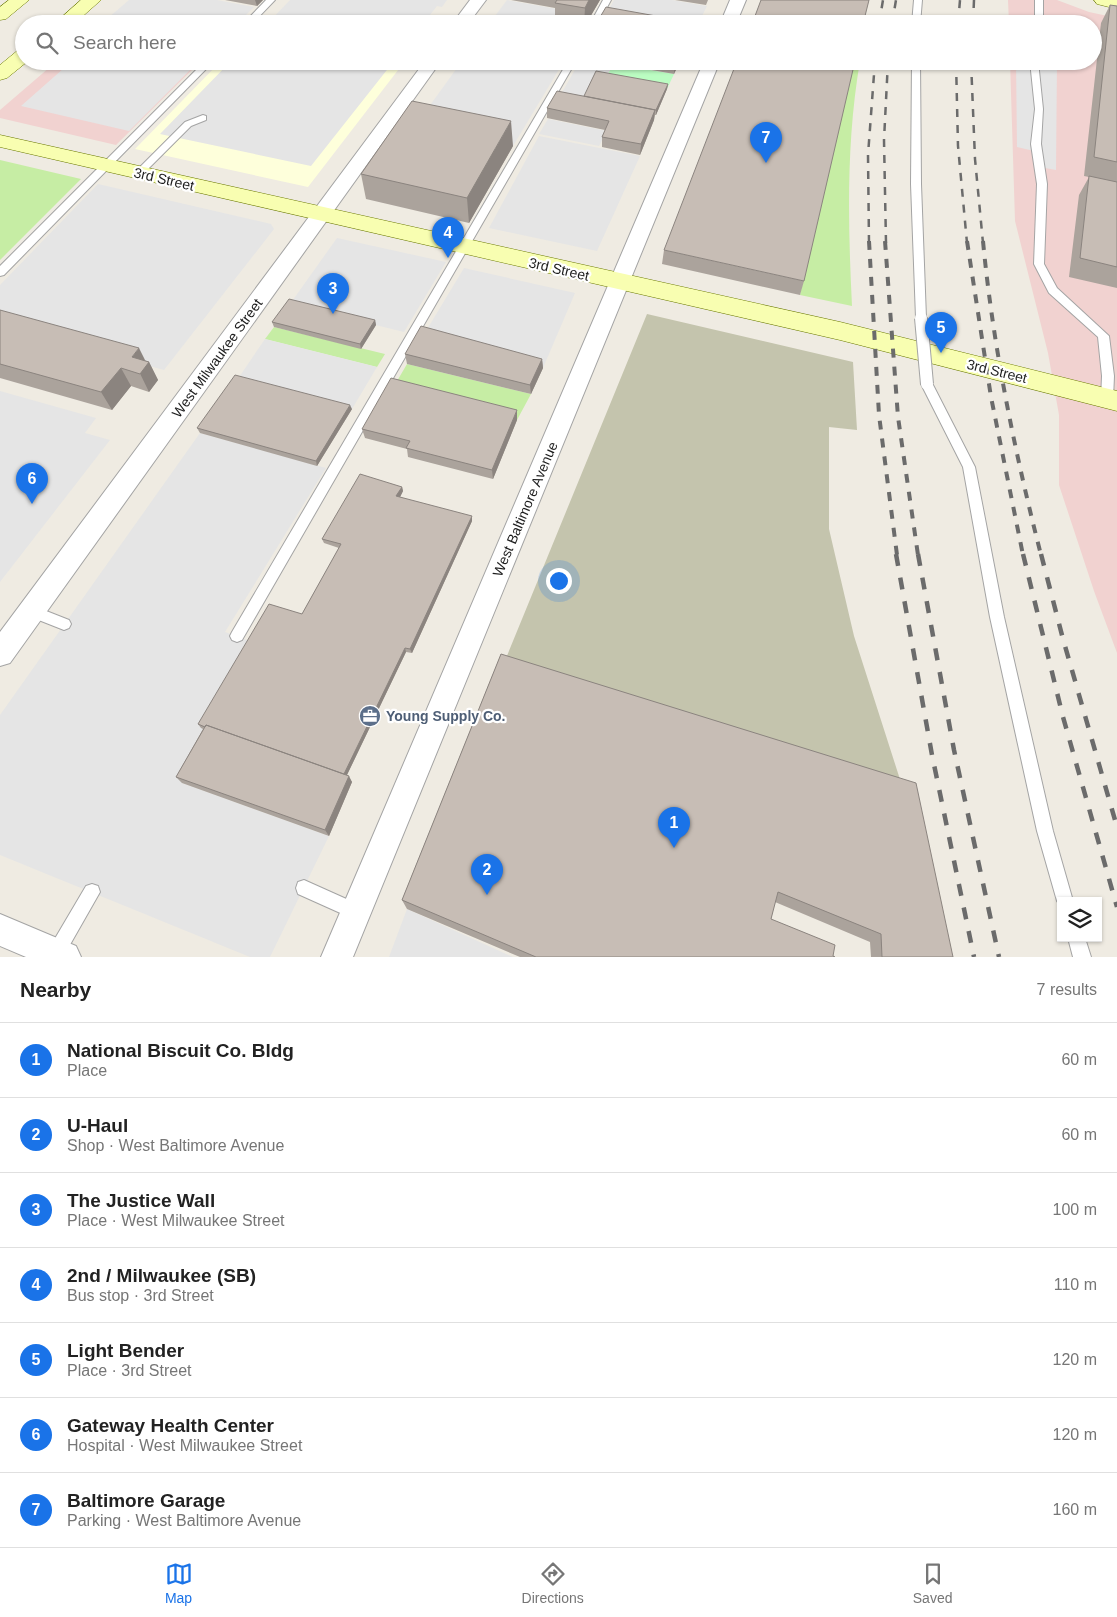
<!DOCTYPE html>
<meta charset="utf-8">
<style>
body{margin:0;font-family:Helvetica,sans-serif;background:#f6f6f6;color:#222}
.controls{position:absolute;right:15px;bottom:15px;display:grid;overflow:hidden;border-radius:0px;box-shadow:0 1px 4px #0004}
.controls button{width:45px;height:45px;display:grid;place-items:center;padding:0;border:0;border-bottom:1px solid #e0e0e0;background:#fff;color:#222;font:25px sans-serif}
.you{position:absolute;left:558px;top:580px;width:18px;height:18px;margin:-12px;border:4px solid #fff;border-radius:50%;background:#1a73e8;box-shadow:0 0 0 8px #1a73e833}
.badge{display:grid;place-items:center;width:32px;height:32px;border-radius:50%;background:#1a73e8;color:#fff;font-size:16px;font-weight:700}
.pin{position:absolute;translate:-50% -41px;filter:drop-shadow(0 1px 2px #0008)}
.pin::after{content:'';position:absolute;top:26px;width:18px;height:15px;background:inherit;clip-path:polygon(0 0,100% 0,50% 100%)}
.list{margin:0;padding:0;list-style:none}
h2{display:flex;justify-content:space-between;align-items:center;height:65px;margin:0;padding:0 20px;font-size:21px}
h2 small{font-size:16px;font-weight:400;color:#767676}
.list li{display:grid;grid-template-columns:32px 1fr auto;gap:15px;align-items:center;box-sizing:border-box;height:75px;padding:0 20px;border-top:1px solid #e0e0e0}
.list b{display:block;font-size:19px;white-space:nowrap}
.list p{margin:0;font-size:16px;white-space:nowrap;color:#767676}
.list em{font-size:16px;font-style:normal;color:#767676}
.icon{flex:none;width:28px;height:28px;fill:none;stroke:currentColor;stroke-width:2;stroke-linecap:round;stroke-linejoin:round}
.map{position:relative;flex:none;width:1117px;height:957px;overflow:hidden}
.search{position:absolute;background:#fff;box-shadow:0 1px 4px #0004;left:15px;right:15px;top:15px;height:55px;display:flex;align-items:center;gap:12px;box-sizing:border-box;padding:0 18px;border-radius:28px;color:#767676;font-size:19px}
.sheet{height:590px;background:#fff}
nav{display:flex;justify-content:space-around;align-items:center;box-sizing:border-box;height:70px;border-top:1px solid #e0e0e0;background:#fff;font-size:14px;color:#767676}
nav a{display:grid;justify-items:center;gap:2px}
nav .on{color:#1a73e8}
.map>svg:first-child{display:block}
.commercial{fill:#f1d2d0}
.education{fill:#feffdb}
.construction{fill:#c4c4ad}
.grass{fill:#c6eda4}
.park{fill:#bbfdc2}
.parking{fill:#e5e5e5}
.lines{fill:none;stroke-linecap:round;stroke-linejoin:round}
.lane-casing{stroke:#a4a4a4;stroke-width:2}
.street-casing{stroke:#a4a4a4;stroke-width:2}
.secondary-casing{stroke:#697800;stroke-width:1}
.lane{fill:#fff;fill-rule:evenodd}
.street{fill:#fff;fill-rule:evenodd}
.secondary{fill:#f8feb1;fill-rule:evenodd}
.rail-far2{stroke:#6b6b6b;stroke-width:2.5;stroke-dasharray:8 8;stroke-linecap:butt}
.rail-far1{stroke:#6b6b6b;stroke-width:4;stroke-dasharray:9 9;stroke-linecap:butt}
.rail{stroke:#6b6b6b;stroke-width:4.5;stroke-dasharray:12 12;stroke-linecap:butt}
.lane-bridge-casing{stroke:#a4a4a4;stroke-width:14;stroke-linecap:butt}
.lane-bridge{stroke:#fff;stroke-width:12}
.wall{fill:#aba39c}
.shaded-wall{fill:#8b847f}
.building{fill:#c7bdb5;stroke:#8b847f}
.labels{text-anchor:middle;stroke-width:4.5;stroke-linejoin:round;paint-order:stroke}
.street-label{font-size:14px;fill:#1d1d1d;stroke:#fff}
.service-label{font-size:14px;font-weight:bold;fill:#4e5e75;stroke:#fff;text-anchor:start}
</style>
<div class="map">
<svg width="1117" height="957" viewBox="0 0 1117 957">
<rect width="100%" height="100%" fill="#efebe2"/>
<path class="commercial" d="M1008,0H1057L1089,12L1117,18V653L1094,591L1059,485V415L1048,353L1015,221L1010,61H1093V24H1009Z
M57,61H201L116,145L0,118V110Z"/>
<path class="education" d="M221,61H405L308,187L135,149Z"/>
<path class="construction" d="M647,314L853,362L857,430L829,427V529L854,636L905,795L502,668Z"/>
<path class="grass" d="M854,61H860C846,142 848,225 852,306L800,295Z
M0,160L81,179L0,260Z
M274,327L385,354L377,367L265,339Z
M407,364L531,394L517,420L393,388Z"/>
<path class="park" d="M614,64L674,74L667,89L605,78Z"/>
<path class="parking" d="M129,0H217L254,7L237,24H101Z
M290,0H447L442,7L437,6L423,24H267Z
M507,0L563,10L555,21L569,24H489Z
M614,0H672L707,6L698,24H649L605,16Z
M72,61H199L129,131L21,106Z
M231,61H394L311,166L160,134Z
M462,61H564L513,146L415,126Z
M580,61L614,64L605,78L583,102L557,101Z
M1016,61H1057L1056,170L1034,166V151L1017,147Z
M548,119L607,131L599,146L539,134Z
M539,136L640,156L597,251L489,228Z
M98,184L271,224L274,229L164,370L0,325V285Z
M337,238L446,262L404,332L290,304Z
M464,268L575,293L543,368L423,336Z
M265,339L377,367L352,409L237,380Z
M0,391L96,418L85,433L110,440L0,582Z
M200,433L326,468L225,632L252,642L202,728L211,732L182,783L329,836L270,957H250L0,855V715Z
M407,909L513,957H389Z"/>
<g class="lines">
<g class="lane-casing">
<path id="lane" d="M266,0H275L252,24H243Z
M603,0H611L598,24H590Z
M914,0H922L920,24H912Z
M1035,0H1043V24H1035Z
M205,61H214L4,275L0,276V266Z
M568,61H576L242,640L237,642L232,640L230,636L232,632Z
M912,61H920L921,184L926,318L921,322L916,318L911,184Z
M1030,61H1038L1043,109L1041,144L1047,184L1044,264L1057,288L1109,336L1114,376L1113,399L1107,403L1101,399L1102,376L1098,337L1049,293L1034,264L1037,184L1031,144L1035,109Z
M203,115L206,116V120L191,126L142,175H136V171L185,122Z
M927,380L931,381L975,467L1004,617L1053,831L1073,901H1061V907L1057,901L1037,831L990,617L963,467L921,384Z
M31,605L69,620L71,624L69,628L64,630L26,615L24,611L26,607Z
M304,880L362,906L364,912L362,918L356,920L298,894L296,888L298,882Z
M92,884L98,886L100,892L63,957H49L47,953L50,947L86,886Z
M1068,938H1085L1091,957H1073Z"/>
</g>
<g class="street-casing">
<path id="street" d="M470,0H486L468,24H452Z
M730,0H746L736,24H720Z
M425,61H441L10,663L0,666V632Z
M704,61H720L353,957H321Z
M0,914L76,946L81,957H26L0,946Z"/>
</g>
<g class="secondary-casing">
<path id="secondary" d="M9,0H29L6,19L0,20V7Z
M81,0H101L74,24H54Z
M1094,0H1117V9L1097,4Z
M24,49V61H28L7,78L0,80V65L17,51Z
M0,135L840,322L1117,391V411L840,340L0,147Z"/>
</g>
<use href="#lane" class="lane"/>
<use href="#street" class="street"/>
<use href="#secondary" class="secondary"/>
<path class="rail-far2" d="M879,24L883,0
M892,24L896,0
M958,24L960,0
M973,24L974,0
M956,61L958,146L967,243
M971,61L975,159L983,243
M869,243L868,155L875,61
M886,243L884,140L888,61"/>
<path class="rail-far1" d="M869,241L879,415L897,555
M885,241L898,417L918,555
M967,241L991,397L1023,555
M983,241C993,347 1015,453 1041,555"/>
<path class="rail" d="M896,554L932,755L974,957
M918,554L954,750L999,957
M1023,554L1063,717L1117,907
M1041,554L1063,639L1117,827"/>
<g class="lane-bridge-casing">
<path id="lane-bridge" d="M921,318L927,384"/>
</g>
<use href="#lane-bridge" class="lane-bridge"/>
</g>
<path class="wall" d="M225,0H263L257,6Z
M511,0H600L586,24H570L555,21V8Z
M675,0H708L706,5Z
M1110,5L1117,6V288L1069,277L1079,195L1089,177L1084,176L1101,23Z
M601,61H680L674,74Z
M668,84L667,89L656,115H655L654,120L640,155L602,147V137L605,130L547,118V108L584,96Z
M513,146L469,223L366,199L361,174Z
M664,250L804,281L800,295L662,264Z
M0,310L149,362L158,380L149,392L131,386L112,410L0,378Z
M375,320L376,325L361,349L274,327L272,322Z
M405,354L542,359L543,368L531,394L407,364Z
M352,409L317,466L200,433L197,428Z
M517,420L493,479L408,457L407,449L365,438L362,429Z
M402,487L403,491L400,497L472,521L412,653L406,652L347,775L352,782L329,836L182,783L176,777L203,729L201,728L198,724L302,614L339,548L324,543L322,539Z
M501,654L953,957H871L870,942L775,902L771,919L835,957H520L407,909L402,900Z"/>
<path class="shaded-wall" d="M255,0H263L257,6Z
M589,0H600L586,24H584L585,8Z
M677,61H680L674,74L675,64Z
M668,84L667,89L656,115V110Z
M655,110L654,120L640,155L641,144Z
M511,121L513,146L469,223L467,198Z
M375,320L376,325L361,349L360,344Z
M139,348L147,364L149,362L158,380L149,392L132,357Z
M542,359L543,368L531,394L530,385Z
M121,368L131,386L112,410L101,392Z
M350,405L352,409L317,466L316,461Z
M517,410V420L493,479L492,470Z
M402,487L403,491L398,501L396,496Z
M472,516V521L412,653L410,649Z
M405,648L406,652L345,779L343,776Z
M349,776L352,782L329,836L325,830Z"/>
<path class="building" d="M557,0H589L585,8L555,3Z
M761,0H869L863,24H752Z
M1110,5L1117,6V162L1094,157Z
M606,7L695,23V24H596Z
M657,61H677L675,64Z
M737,61H855L804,281L664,250Z
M596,71L668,84L656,110L584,96Z
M557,91L655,110L641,144L602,137L609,121L547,108Z
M412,101L511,121L467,198L361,174Z
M1089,176L1117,182V267L1080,258Z
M289,299L375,320L360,344L272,322Z
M0,310L139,348L132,357L149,362L140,374L121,368L101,392L0,364Z
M421,326L542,359L530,385L405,354Z
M235,375L350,405L316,461L197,428Z
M391,378L517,410L492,470L406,448L410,441L362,429Z
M360,474L402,487L396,496L472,516L410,649L405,648L344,774L206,725L205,727L198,724L269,604L302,614L341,544L322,539Z
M501,654L916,783L953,957H882L881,934L778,892L771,919L835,945L833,956L835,957H536L402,900Z
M206,725L349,776L325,830L176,777Z"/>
<defs>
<g id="office-disc" transform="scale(1.125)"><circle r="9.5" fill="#5c6f8a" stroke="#fff"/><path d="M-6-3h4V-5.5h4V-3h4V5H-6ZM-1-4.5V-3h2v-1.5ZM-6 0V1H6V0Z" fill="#fff"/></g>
</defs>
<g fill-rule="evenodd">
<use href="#office-disc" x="370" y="716"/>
</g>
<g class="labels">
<g class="street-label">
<text transform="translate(164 179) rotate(13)" y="5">3rd Street</text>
<text transform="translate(559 269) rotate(13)" y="5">3rd Street</text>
<text transform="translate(217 358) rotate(-54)" y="5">West Milwaukee Street</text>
<text transform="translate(997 371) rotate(14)" y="5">3rd Street</text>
<text transform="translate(525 509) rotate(-67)" y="5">West Baltimore Avenue</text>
</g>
<g class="service-label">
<text x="386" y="721">Young Supply Co.</text>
</g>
</g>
</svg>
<div class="controls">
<button><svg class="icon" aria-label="layers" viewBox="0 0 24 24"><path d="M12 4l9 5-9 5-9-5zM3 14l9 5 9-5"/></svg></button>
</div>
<div class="you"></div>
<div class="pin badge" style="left:674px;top:848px">1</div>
<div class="pin badge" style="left:487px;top:895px">2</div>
<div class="pin badge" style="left:333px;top:314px">3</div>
<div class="pin badge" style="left:448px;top:258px">4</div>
<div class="pin badge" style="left:941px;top:353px">5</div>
<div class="pin badge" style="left:32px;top:504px">6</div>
<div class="pin badge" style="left:766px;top:163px">7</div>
<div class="search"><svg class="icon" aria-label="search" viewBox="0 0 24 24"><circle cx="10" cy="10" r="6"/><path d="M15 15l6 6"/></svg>Search here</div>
</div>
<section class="sheet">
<h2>Nearby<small>7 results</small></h2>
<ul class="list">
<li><span class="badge">1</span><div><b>National Biscuit Co. Bldg</b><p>Place</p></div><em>60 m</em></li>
<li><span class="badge">2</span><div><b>U-Haul</b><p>Shop · West Baltimore Avenue</p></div><em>60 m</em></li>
<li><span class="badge">3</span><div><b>The Justice Wall</b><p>Place · West Milwaukee Street</p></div><em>100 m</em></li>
<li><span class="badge">4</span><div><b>2nd / Milwaukee (SB)</b><p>Bus stop · 3rd Street</p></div><em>110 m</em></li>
<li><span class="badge">5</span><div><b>Light Bender</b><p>Place · 3rd Street</p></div><em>120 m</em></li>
<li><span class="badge">6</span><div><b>Gateway Health Center</b><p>Hospital · West Milwaukee Street</p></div><em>120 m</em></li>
<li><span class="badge">7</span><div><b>Baltimore Garage</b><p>Parking · West Baltimore Avenue</p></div><em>160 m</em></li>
</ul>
</section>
<nav>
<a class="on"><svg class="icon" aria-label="map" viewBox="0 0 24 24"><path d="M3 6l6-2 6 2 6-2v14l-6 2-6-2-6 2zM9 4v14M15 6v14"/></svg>Map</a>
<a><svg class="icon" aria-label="directions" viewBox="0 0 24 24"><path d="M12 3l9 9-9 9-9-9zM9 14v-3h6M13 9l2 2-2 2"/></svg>Directions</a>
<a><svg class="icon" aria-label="saved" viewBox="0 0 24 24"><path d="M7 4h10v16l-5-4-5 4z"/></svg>Saved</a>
</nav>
